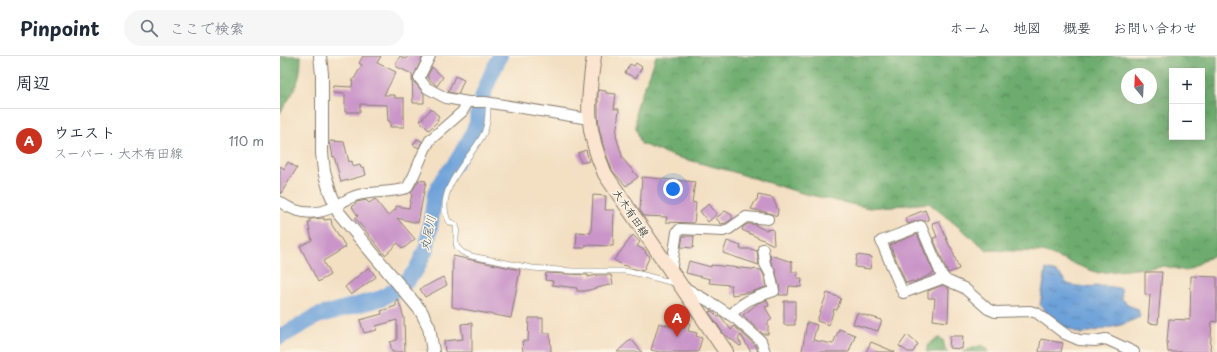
<!DOCTYPE html>
<html lang="ja">
<meta charset="utf-8">
<style>
body{margin:0;font-family:"Playpen Sans","Klee One",sans-serif;background:#f6f6f7;color:#1f2937}
.controls{position:absolute;right:12px;top:12px;display:grid;overflow:hidden;border-radius:0px;box-shadow:0 4px 16px #0002}
.controls button{width:36px;height:36px;display:grid;place-items:center;padding:0;border:0;border-bottom:1px solid #e0e1e3;background:#fff;color:#1f2937;font:20px sans-serif}
.compass{position:absolute;left:841px;top:12px;width:36px;height:36px;border-radius:50%;background:#fff;box-shadow:0 4px 16px #0002;rotate:342deg}
.you{position:absolute;left:393px;top:133px;width:14px;height:14px;margin:-10px;border:3px solid #fff;border-radius:50%;background:#1a73e8;box-shadow:0 0 0 6px #1a73e833}
.badge{display:grid;place-items:center;width:26px;height:26px;border-radius:50%;background:#c8321e;color:#fff;font-size:13px;font-weight:700}
.pin{position:absolute;translate:-50% -33px;filter:drop-shadow(0 1px 2px #0008)}
.pin::after{content:'';position:absolute;top:21px;width:14px;height:12px;background:inherit;clip-path:polygon(0 0,100% 0,50% 100%)}
.list{margin:0;padding:0;list-style:none}
h2{display:flex;justify-content:space-between;align-items:center;height:52px;margin:0;padding:0 16px;font-size:17px}
h2 small{font-size:13px;font-weight:400;color:#747a83}
.list li{display:grid;grid-template-columns:26px 1fr auto;gap:12px;align-items:center;box-sizing:border-box;height:64px;padding:0 16px;border-top:1px solid #e0e1e3}
.list b{display:block;font-size:15px;white-space:nowrap}
.list p{margin:0;font-size:13px;white-space:nowrap;color:#747a83}
.list em{font-size:13px;font-style:normal;color:#747a83}
.icon{flex:none;width:22px;height:22px;fill:none;stroke:currentColor;stroke-width:2;stroke-linecap:round;stroke-linejoin:round}
.map{position:relative;flex:none;width:937px;height:296px;overflow:hidden}
header{display:flex;align-items:center;gap:24px;box-sizing:border-box;height:56px;padding:0 20px;background:#fff;border-bottom:1px solid #e0e1e3}
header strong{font-size:19px}
nav{display:flex;gap:22px;margin-inline-start:auto;font-size:14px}
.search{width:280px;height:36px;background:#f6f6f7;display:flex;align-items:center;gap:10px;box-sizing:border-box;padding:0 14px;border-radius:22px;color:#747a83;font-size:15px}
main{display:flex}
aside{flex:1;background:#fff}
.map>svg:first-child{display:block}
.forest{fill:url(#forest-crowns);stroke:#446445;fill-rule:evenodd}
.water{fill:url(#water-ripples);stroke:#445e7a}
.lines{fill:none;stroke-linecap:round;stroke-linejoin:round}
.river{stroke:#6da1d9;stroke-width:16}
.building{fill:#ca96c9}
.service-casing{stroke:#887e6f;stroke-width:6}
.minor-casing{stroke:#887e6f;stroke-width:12}
.tertiary-casing{stroke:#887e6f;stroke-width:14}
.secondary-casing{stroke:#887e6f;stroke-width:16}
.service{stroke:#fff;stroke-width:5}
.minor{stroke:#fff;stroke-width:10}
.tertiary{stroke:#fff;stroke-width:12}
.secondary{stroke:#fce5d0;stroke-width:14}
.labels{text-anchor:middle;stroke-width:3;stroke-linejoin:round;paint-order:stroke}
.street-label{font-size:11px;fill:#1c1c1c;stroke:#fcf5e5}
.water-label{font-size:12px;font-style:italic;fill:#405871;stroke:#fcf5e5}
</style>
<header>
<strong>Pinpoint</strong>
<div class="search"><svg class="icon" aria-label="search" viewBox="0 0 24 24"><circle cx="10" cy="10" r="6"/><path d="M15 15l6 6"/></svg>ここで検索</div>
<nav><a>ホーム</a><a>地図</a><a>概要</a><a>お問い合わせ</a></nav>
</header>
<main>
<aside>
<h2>周辺<small></small></h2>
<ul class="list">
<li><span class="badge">A</span><div><b>ウエスト</b><p>スーパー · 大木有田線</p></div><em>110 m</em></li>
</ul>
</aside>
<div class="map">
<svg width="937" height="296" viewBox="0 0 937 296">
<defs>
<pattern id="forest-crowns" width="20" height="18" patternUnits="userSpaceOnUse"><rect width="20" height="18" fill="#6dac6e"/><path d="M2 6a3 3 0 1 1 6 0M12 15a3 3 0 1 1 6 0" fill="none" stroke="#598b5a"/></pattern>
<pattern id="water-ripples" width="26" height="14" patternUnits="userSpaceOnUse"><rect width="26" height="14" fill="#6da1d9"/><path d="M2 4q2-2 4 0t4 0M15 11q2-2 4 0t4 0" fill="none" stroke="#5982af"/></pattern>
</defs>
<rect width="100%" height="100%" fill="#fcf5e5"/>
<filter id="ink" filterUnits="userSpaceOnUse"><feTurbulence type="fractalNoise" baseFrequency=".025" numOctaves="2"/><feDisplacementMap in="SourceGraphic" scale="8" xChannelSelector="R" yChannelSelector="G"/><feConvolveMatrix kernelMatrix="1 2 1 2 8 2 1 2 1" color-interpolation-filters="sRGB"/></filter>
<filter id="wash" filterUnits="userSpaceOnUse"><feTurbulence type="fractalNoise" baseFrequency=".012" numOctaves="4" result="noise"/><feDisplacementMap in="SourceGraphic" scale="16" xChannelSelector="R" yChannelSelector="G"/><feGaussianBlur stdDeviation="0.9" result="paint"/><feColorMatrix in="noise" values="0 0 0 0 0 0 0 0 0 0 0 0 0 0 0 0 0 1.4 0 .05"/><feComposite in="paint" operator="in"/></filter>
<g filter="url(#wash)">
<rect width="100%" height="100%" fill="#f3dfc2"/>
<path class="forest" d="M0,0H21C21,26 14,36 0,57Z
M376,0H937V197L906,215L884,210L818,217L763,196L707,194L649,147L589,152L525,138L450,115L393,100L361,88L356,72V50L370,18ZM892,15H922V81H892ZM847,18H871V42H847Z
M659,282L663,284L666,295L669,296H646L648,289L656,283Z
M702,289L707,292L709,296H682Z"/>
<path class="water" d="M766,213C769,214 775,215 778,217C783,220 785,228 791,229C808,233 824,227 841,233L842,243L850,250L858,253L860,261L841,269L801,278L785,271L768,258L760,249Z"/>
<g class="lines">
<path class="river" d="M0,281L37,260L102,242L125,227L136,214L147,191L155,138L162,124L175,108L191,81L197,67L198,53L210,21L220,0"/>
</g>
<g id="blocks">
<path class="building" d="M83,0H101L97,7L116,16L104,39H115V42H124V71H110V65H108L107,49L80,48V56H65V38L53,37L54,30L72,31L73,23H74L82,9L79,7Z
M120,0L126,3L128,0H143L133,22L134,26L144,37V47H133L132,18L115,10Z
M356,7L362,11L356,22L345,17L350,8L354,10Z
M152,11L163,21L157,30L147,21Z
M175,20L184,24L178,38L168,36Z
M318,34L326,35V37L336,38L334,53H339L336,80L343,103L358,121L346,130L332,114L324,92L319,72L318,59Z
M151,53L159,60L157,63L158,65L149,74L140,65Z
M137,83L142,85L139,92L133,89Z
M50,85L64,86L69,106L72,105L73,111L80,109L81,112L84,111L86,119L61,126L54,100L53,101Z
M306,94L309,105L301,107L298,97Z
M8,106L17,112L0,139V110L4,113Z
M362,121L415,126L412,146L416,147L414,167L386,166L387,161L364,160L360,154Z
M139,124L146,125L138,167L117,162L135,183L123,193L118,187L105,199L75,162L78,160L72,151L77,146L86,144L89,147L95,143L108,160L116,153V150L129,152L132,138L131,137Z
M313,139L326,140L325,154H334L333,190L305,189V192H296L297,176L311,177Z
M478,139L493,142L498,154L497,160L489,157L471,153L476,144H477Z
M429,148L437,158L428,166L420,155Z
M645,154L649,164L645,165L639,164L628,168L625,162Z
M445,155L452,159V163L446,167L441,168L436,162Z
M44,162V164L51,163L52,169L66,191L43,205L50,219L38,226L20,190L32,184L28,167H30V163Z
M659,165L670,191H671L679,213L668,217L653,182L657,181L652,167Z
M468,168H473L485,174L493,173L494,189L462,174L463,171Z
M637,178L654,217L634,226L633,225L626,227L610,189Z
M353,179L360,186L357,190L366,195L365,197L370,200L363,215L351,212L345,209L344,210L334,204Z
M403,180H414L413,192L401,191Z
M447,185L461,190L460,193H471L477,195L479,209L443,197Z
M490,199L512,206V216H518L517,222H522L521,231L509,230L508,239H499L500,234L496,216L491,206Z
M577,199L592,201L590,213L575,211Z
M173,200L240,214L231,262L172,251Z
M409,205L431,211V209L481,214L484,219L486,231L471,236L452,239L451,229L429,227L430,223L406,217Z
M89,211L96,221L71,239L65,231Z
M865,216H882L878,268L868,267L870,239L865,238Z
M266,217L308,219V221L317,219H331L333,228L305,235H297V232L272,229L273,225L265,224Z
M911,220L937,221V266L932,265L930,296H888L887,285L889,263L910,264Z
M163,221L167,229L145,241L140,233Z
M663,229L669,233L668,266L653,264L655,242H648V235Z
M547,237L561,242L557,254L554,253L549,269L537,265Z
M118,243L124,262L125,296H112L110,286L117,284V264L96,270L97,274L84,277L80,264L102,258L101,255L116,250V244Z
M487,244L489,250L485,251L492,263L488,266V278H483L468,264L463,259L478,247Z
M504,245H515V269H504Z
M432,255L438,261L440,260L442,262L451,274L454,270L475,289L478,296H471L461,279L458,283L462,289L460,290L443,277L429,256Z
M577,257L602,264L598,275L573,268Z
M249,262H263V277H270L271,296H243L242,285H248Z
M392,262L410,267L408,275L417,277L416,280L422,282L418,296H379L371,294L379,267L390,270Z
M527,266L537,269L533,284L553,288L559,273L575,279L569,296H530L522,295Z
M192,267V296H165L164,285L183,283L181,268Z
M627,279L638,288L633,296H628L619,290Z
M670,280H683L682,293L669,292Z
M351,283L362,296H337Z
M761,283L783,287L781,296H759Z
M591,286L615,296H586Z"/>
</g>
</g>
<g filter="url(#ink)">
<use href="#blocks" fill-opacity="0" stroke="#887e6f" stroke-width="1"/>
<g class="lines">
<g class="service-casing">
<path id="service" d="M208,53C208,60 207,70 204,77C191,103 154,133 168,165L176,169C178,176 174,184 177,191L182,196L191,200L252,212L293,215H345L360,218L394,227"/>
</g>
<g class="minor-casing">
<path id="minor" d="M150,0L139,22L147,32L166,42L188,46H205L309,63
M0,146C18,159 36,160 56,150C63,146 70,141 78,139C94,135 111,137 127,132L134,119L145,93L150,84L182,56L188,46
M391,216L397,176L400,173L443,175L449,173L466,161L488,163
M664,222L623,237L601,185L641,170L661,218L666,224L684,232L708,253L715,256L750,255L757,257L785,278L799,284L815,285L826,283L854,296
M404,231L435,249L456,263L481,285L485,296
M451,259C465,243 474,242 494,235L490,217L485,208L483,193"/>
</g>
<g class="tertiary-casing">
<path id="tertiary" d="M40,0L42,18V97L44,115L50,136L59,157L141,255L149,271L153,296"/>
</g>
<g class="secondary-casing">
<path id="secondary" d="M314,0C307,47 305,73 325,118L446,296"/>
</g>
<use href="#service" class="service"/>
<use href="#minor" class="minor"/>
<use href="#tertiary" class="tertiary"/>
<use href="#secondary" class="secondary"/>
</g>
</g>
<g class="labels">
<g class="street-label">
<text transform="translate(351 157) rotate(56)" y="4">大木有田線</text>
</g>
<g class="water-label">
<text transform="translate(148 177) rotate(-78)" y="4">丸尾川</text>
</g>
</g>
</svg>
<div class="controls">
<button>+</button>
<button>−</button>
</div>
<svg class="compass" viewBox="-18 -18 36 36"><path d="M0-13l5 13h-10z" fill="#e53935"/><path d="M0 13l5-13h-10z" fill="#747a83"/></svg>
<div class="you"></div>
<div class="pin badge" style="left:397px;top:281px">A</div>
</div>
</main>
